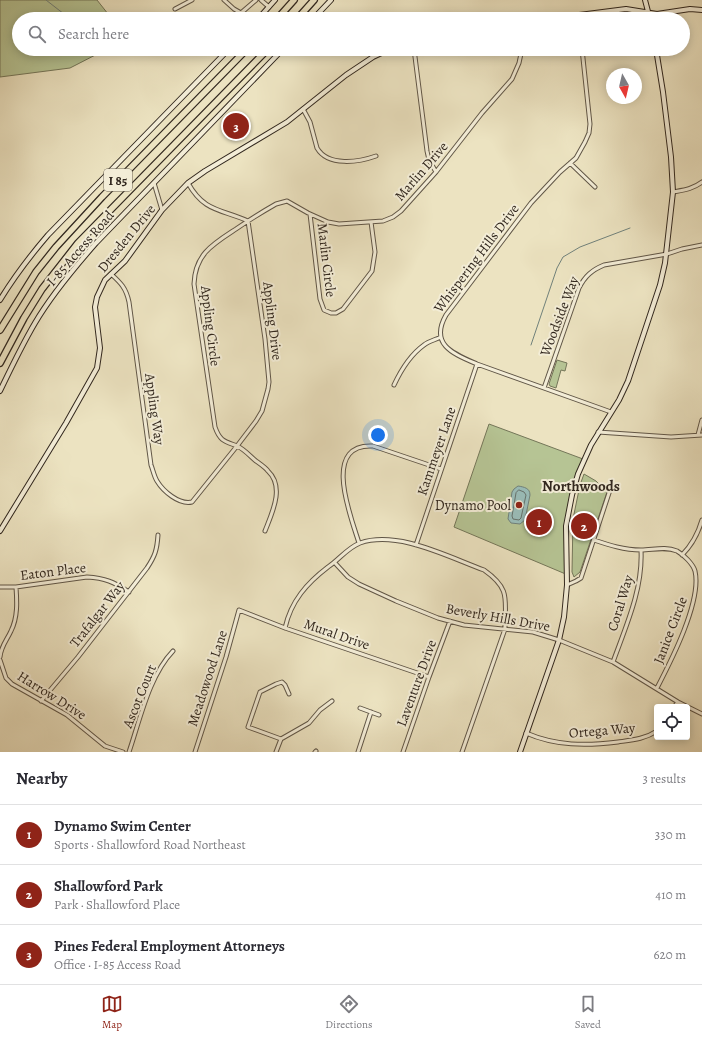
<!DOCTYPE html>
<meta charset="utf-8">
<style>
body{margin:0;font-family:Alegreya,serif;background:#f7f7f7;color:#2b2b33}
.controls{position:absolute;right:12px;bottom:12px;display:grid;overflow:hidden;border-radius:4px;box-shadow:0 2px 10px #0003}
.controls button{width:36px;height:36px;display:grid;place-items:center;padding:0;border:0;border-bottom:1px solid #e1e1e2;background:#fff;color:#2b2b33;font:20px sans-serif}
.compass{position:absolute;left:606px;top:68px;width:36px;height:36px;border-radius:50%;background:#fff;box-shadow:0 2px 10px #0003;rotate:172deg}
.you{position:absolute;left:378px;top:435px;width:14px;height:14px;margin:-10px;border:3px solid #fff;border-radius:50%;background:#1a73e8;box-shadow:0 0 0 6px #1a73e833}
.badge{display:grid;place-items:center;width:26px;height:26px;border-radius:50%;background:#8f2418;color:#fff;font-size:13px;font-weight:700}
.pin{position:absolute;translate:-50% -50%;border:2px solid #fff;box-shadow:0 1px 4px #0006}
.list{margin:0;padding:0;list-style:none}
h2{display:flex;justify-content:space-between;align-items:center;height:52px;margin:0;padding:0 16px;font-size:17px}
h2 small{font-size:13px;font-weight:400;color:#7c7c81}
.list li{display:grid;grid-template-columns:26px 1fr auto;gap:12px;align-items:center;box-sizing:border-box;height:60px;padding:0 16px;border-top:1px solid #e1e1e2}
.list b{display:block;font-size:15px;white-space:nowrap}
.list p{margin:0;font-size:13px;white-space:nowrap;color:#7c7c81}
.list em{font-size:13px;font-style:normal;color:#7c7c81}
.icon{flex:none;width:22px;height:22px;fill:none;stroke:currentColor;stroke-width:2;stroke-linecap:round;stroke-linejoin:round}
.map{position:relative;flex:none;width:702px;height:752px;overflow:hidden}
.search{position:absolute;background:#fff;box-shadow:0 2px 10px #0003;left:12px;right:12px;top:12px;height:44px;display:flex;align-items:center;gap:10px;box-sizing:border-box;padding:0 14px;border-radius:22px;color:#7c7c81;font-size:15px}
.sheet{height:232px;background:#fff}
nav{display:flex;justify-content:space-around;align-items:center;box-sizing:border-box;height:56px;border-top:1px solid #e1e1e2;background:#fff;font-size:11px;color:#7c7c81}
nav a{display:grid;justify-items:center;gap:2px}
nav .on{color:#8f2418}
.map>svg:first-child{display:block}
.green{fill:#b6c494;stroke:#747659}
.water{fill:#9abdb9;stroke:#70817b}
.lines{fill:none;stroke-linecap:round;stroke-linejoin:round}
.shore{stroke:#66726c;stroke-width:1}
.stream{stroke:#70817b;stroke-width:1}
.street-casing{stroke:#605647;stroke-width:5}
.secondary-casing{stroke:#31271e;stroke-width:6}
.highway-casing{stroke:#31271e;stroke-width:8}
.street{stroke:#f3edd7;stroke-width:3}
.secondary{stroke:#f3edd7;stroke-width:4}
.highway{stroke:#ece3c1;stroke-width:5.5}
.poi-dot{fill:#8f2418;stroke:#f3edd7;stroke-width:1.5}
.labels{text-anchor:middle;stroke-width:4;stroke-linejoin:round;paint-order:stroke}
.shield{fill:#f3edd7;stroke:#6b6256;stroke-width:1}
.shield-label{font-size:13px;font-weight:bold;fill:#31271e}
.street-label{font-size:14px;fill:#31271e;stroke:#f3edd7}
.poi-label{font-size:14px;fill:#31271e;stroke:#f3edd7;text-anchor:end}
.neighbourhood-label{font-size:15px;font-weight:bold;fill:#31271e;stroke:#f3edd7}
</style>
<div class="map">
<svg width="702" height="752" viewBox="0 0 702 752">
<rect width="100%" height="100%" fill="#ece3c1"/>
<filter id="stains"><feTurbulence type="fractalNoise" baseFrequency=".005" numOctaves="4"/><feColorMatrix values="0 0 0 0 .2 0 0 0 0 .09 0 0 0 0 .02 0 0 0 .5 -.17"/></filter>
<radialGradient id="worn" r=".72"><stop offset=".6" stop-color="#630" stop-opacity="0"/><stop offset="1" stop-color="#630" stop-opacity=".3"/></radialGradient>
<path class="green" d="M0,0H97L112,19H19V49H107L70,68L0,77Z
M557,360L567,363L565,371L561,370L556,388L550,386L549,384Z
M489,424L583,459L573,491L567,531L568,575L454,527Z
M584,474L596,481L607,492L580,572L574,577L572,572L573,519L580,485Z"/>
<path class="water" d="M518,486C524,487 530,488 530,495L525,520L520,524L511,523L508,519L512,492L514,489Z"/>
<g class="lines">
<path class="shore" d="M519,490L524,492L526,495L521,518L519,520L513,519L512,516L516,493Z"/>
<path class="stream" d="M46,0L64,14
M531,345L557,268L563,257L580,247L630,228"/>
<g class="street-casing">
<path id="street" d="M224,0L234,9L241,13L256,0
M261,0L269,7
M175,9L192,0
M414,49L427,151L429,160L436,172
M582,49L590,124L589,133L585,142L576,158L560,172L531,203L446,315C429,345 454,354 477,364L611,412
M303,109L310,122L317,148C328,167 359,162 376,156
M570,163L595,187
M154,183L162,210
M673,192C684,190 693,189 702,182
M310,214L320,299L324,310L331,313H336L343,309L372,271L375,252L371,222
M111,274C121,283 126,288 129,302L151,465C153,470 154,476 157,481C163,491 179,505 192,502L237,446L256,421L262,411L268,389L269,382L265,339L248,221C221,209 204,212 188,183
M394,385C401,370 410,355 424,345C429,341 435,340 441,337
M544,388L579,288C585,276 592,270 604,265L667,254L682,249L702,245
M598,432L671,437L702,435
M698,435L702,420
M265,531C272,513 285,487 268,471C265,467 260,464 256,461C250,456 244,449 237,446C224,441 220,441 215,427L194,284C195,254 213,244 236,229C249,220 262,212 276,204L287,201L308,213L328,222L339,224L383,221L393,217L401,211L436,172L482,113L512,79L519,63L522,49
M594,540C609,545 624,550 641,550C653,550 665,546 677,551C684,555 693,564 695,571C702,601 671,661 657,688
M359,543C351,517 321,443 373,446L441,469
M416,545L477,364
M682,555C692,545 698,534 702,520
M335,563L348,577L359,584L396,601L438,618L464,625L533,632L559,640L613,662L678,702L702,714
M567,585L576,581L581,578L610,490
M0,587H16L87,577C105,578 114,582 129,592
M285,628C291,601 307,583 328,567C339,560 347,548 360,543C398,530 448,557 484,570C511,589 505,599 505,629L462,752
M0,657C1,646 7,640 11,631C18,617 17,601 16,587
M0,660L6,678L12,684L67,715L105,746L123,752
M613,662C626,626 643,589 641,550
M41,701L78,657L147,568C155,556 157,550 158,535
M674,707L678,702
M360,708L379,715
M526,733C556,746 586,746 618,742C632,740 645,739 657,731
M281,739L248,727L260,692L276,684L282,682L285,685L289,694
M281,739L309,723L320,710L332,701
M129,752C140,720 149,676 173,651
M195,752L226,657L239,610L285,628L429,677
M276,752L281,739
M315,752L316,751
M358,752L371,712
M403,752L429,677L450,621"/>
</g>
<g class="secondary-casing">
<path id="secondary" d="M645,0L650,19
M258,19L275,0
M313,19L331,0
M548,19L626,9L657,14L690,9L702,10
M0,300C14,277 30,256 48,235L229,49
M0,391C11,368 22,345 35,323C52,294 74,268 96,243L283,49
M0,531L66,423L97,368L100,348L95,307L97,297L105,280L125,261L162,210L188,183L205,171L287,122L346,75L373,57L390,49
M520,752L559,640L564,617L567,585L566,526L572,495L578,474L591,445L619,400L628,381L660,285L665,263L673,192L671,157L663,92L656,49"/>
</g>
<g class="highway-casing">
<path id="highway" d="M277,19L294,0
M297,19L314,0
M0,330L36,272L56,247L102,197L247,49
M0,363L24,318L42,289L78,243L268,49"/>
</g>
<use href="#street" class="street"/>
<use href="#secondary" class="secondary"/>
<use href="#highway" class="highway"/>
</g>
<circle class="poi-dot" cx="519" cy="505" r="4"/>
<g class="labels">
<rect class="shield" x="104" y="169" width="28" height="22" rx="3"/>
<g class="shield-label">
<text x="118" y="185">I 85</text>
</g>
<g class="street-label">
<text transform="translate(421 171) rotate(-49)" y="5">Marlin Drive</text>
<text transform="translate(126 238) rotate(-51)" y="5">Dresden Drive</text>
<text transform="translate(80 248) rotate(-49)" y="5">I-85 Access Road</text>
<text transform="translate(476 258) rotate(-53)" y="5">Whispering Hills Drive</text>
<text transform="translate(327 260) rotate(83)" y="5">Marlin Circle</text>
<text transform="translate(559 316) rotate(-69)" y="5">Woodside Way</text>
<text transform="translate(273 321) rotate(83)" y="5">Appling Drive</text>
<text transform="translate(211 326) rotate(83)" y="5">Appling Circle</text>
<text transform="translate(155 409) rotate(82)" y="5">Appling Way</text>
<text transform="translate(436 451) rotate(-71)" y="5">Kammeyer Lane</text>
<text transform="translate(53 571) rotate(-7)" y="5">Eaton Place</text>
<text transform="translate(620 603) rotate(-73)" y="5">Coral Way</text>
<text transform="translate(97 614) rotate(-52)" y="5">Trafalgar Way</text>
<text transform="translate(498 617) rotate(10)" y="5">Beverly Hills Drive</text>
<text transform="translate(670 630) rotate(-69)" y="5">Janice Circle</text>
<text transform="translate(337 634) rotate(19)" y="5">Mural Drive</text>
<text transform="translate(207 678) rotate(-72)" y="5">Meadowood Lane</text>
<text transform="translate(416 683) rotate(-70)" y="5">Laventure Drive</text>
<text transform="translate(52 695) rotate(32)" y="5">Harrow Drive</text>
<text transform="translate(139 696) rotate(-68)" y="5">Ascot Court</text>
<text transform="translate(602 730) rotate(-5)" y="5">Ortega Way</text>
</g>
<g class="poi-label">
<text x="511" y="510">Dynamo Pool</text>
</g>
<g class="neighbourhood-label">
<text x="581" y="491">Northwoods</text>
</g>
</g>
<rect width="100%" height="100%" filter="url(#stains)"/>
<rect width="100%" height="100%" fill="url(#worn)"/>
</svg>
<div class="controls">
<button><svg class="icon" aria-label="locate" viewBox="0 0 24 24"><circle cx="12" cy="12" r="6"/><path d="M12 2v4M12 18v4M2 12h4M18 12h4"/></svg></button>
</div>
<svg class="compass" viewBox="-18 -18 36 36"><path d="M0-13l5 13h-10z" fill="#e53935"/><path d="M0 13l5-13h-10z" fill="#7c7c81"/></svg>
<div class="you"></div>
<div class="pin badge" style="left:539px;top:522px">1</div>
<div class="pin badge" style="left:584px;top:526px">2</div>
<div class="pin badge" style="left:236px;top:126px">3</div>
<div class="search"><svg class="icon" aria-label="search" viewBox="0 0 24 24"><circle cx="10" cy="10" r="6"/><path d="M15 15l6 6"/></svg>Search here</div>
</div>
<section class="sheet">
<h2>Nearby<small>3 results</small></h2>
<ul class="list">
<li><span class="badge">1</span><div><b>Dynamo Swim Center</b><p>Sports · Shallowford Road Northeast</p></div><em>330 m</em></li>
<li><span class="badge">2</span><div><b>Shallowford Park</b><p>Park · Shallowford Place</p></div><em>410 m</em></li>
<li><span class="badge">3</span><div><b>Pines Federal Employment Attorneys</b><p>Office · I-85 Access Road</p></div><em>620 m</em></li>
</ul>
</section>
<nav>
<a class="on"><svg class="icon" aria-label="map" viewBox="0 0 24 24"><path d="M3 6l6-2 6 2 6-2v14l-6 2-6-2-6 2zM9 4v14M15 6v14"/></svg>Map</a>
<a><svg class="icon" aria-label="directions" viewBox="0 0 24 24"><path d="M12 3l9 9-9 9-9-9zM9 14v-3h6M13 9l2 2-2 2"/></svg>Directions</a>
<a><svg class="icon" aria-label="saved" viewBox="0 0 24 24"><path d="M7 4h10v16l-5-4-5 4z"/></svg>Saved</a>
</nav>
